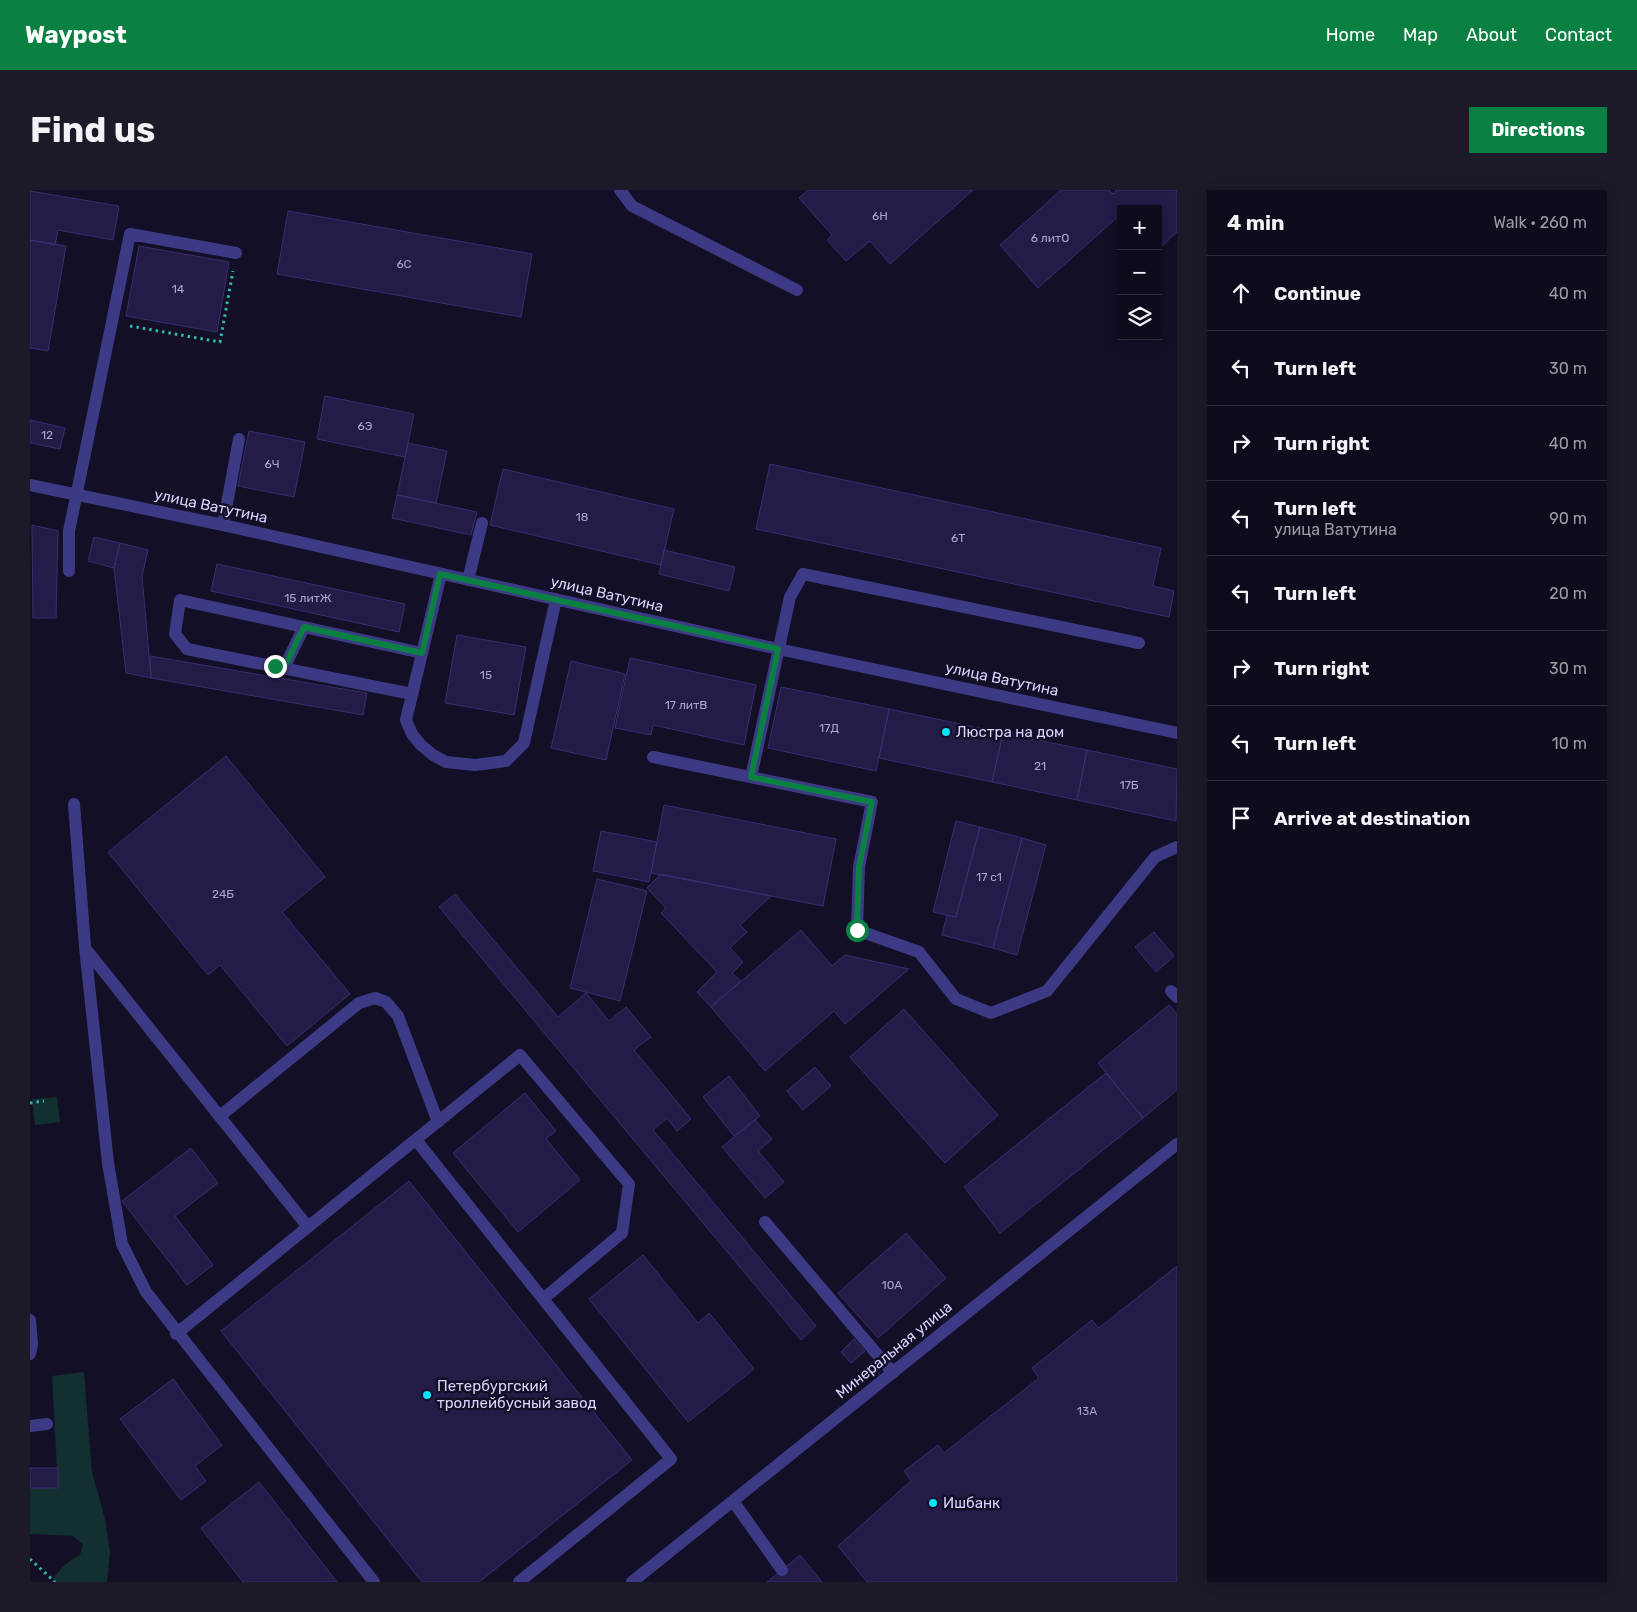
<!DOCTYPE html>
<meta charset="utf-8">
<style>
body{margin:0;font-family:Rubik,sans-serif;background:#1c1929;color:#f1f3f6}
.controls{position:absolute;right:15px;top:15px;display:grid;overflow:hidden;border-radius:0px;box-shadow:0 2px 12px #0003}
.controls button{width:45px;height:45px;display:grid;place-items:center;padding:0;border:0;border-bottom:1px solid #2e2b3b;background:#0e0b1c;color:#f1f3f6;font:25px sans-serif}
.stop{position:absolute;width:15px;height:15px;margin:-11px;border:4px solid #0b8043;border-radius:50%;background:#fff}
.stop.end{background:#0b8043;border-color:#fff;box-shadow:0 1px 5px #0008}
.list{margin:0;padding:0;list-style:none}
h2{display:flex;justify-content:space-between;align-items:center;height:65px;margin:0;padding:0 20px;font-size:21px}
h2 small{font-size:16px;font-weight:400;color:#9b9ba3}
.list li{display:grid;grid-template-columns:32px 1fr auto;gap:15px;align-items:center;box-sizing:border-box;height:75px;padding:0 20px;border-top:1px solid #2e2b3b}
.list b{display:block;font-size:19px;white-space:nowrap}
.list p{margin:0;font-size:16px;white-space:nowrap;color:#9b9ba3}
.list em{font-size:16px;font-style:normal;color:#9b9ba3}
.icon{flex:none;width:28px;height:28px;fill:none;stroke:currentColor;stroke-width:2;stroke-linecap:round;stroke-linejoin:round}
.map{position:relative;flex:none;width:1147px;height:1392px;overflow:hidden;border-radius:0px}
header{display:flex;align-items:center;gap:30px;box-sizing:border-box;height:70px;padding:0 25px;background:#0b8043;color:#fff}
header strong{font-size:24px}
nav{display:flex;gap:28px;margin-inline-start:auto;font-size:18px}
.intro{display:flex;align-items:center;justify-content:space-between;box-sizing:border-box;height:120px;padding:0 30px}
h1{margin:0;font-size:35px}
.button{padding:12px 22px;border-radius:0px;background:#0b8043;color:#fff;font-size:18px;font-weight:700}
main{display:flex;gap:30px;padding:0 30px}
aside{flex:1;background:#0e0b1c;border-radius:0px;box-shadow:0 2px 12px #0003}
.map>svg:first-child{display:block}
.green{fill:#12302f}
.building{fill:#241b47;stroke:#3b2d73}
.lines{fill:none;stroke-linecap:round;stroke-linejoin:round}
.path{stroke:#2fb8b0;stroke-width:3;stroke-dasharray:2.5 4;stroke-linecap:butt}
.minor{stroke:#3d3a85;stroke-width:12}
.route{stroke:#0b8043;stroke-width:6}
.poi-dot{fill:#00e5ff;stroke:#130f26;stroke-width:2}
.labels{text-anchor:middle;stroke-width:5;stroke-linejoin:round;paint-order:stroke}
.number-label{font-size:12px;fill:#aca6d1}
.street-label{font-size:15px;fill:#d9d4ff;stroke:#130f26}
.poi-label{font-size:15px;fill:#d9d4ff;stroke:#130f26;text-anchor:start}
</style>
<header>
<strong>Waypost</strong>
<nav><a>Home</a><a>Map</a><a>About</a><a>Contact</a></nav>
</header>
<div class="intro"><h1>Find us</h1><a class="button">Directions</a></div>
<main>
<div class="map">
<svg width="1147" height="1392" viewBox="0 0 1147 1392">
<rect width="100%" height="100%" fill="#130f26"/>
<path class="green" d="M27,907L30,932L5,935L2,909Z
M54,1182L62,1282L75,1329L80,1363L77,1392H21C29,1380 37,1371 50,1365L53,1354L43,1346L0,1344V1298H28L22,1186Z"/>
<path class="building" d="M778,0H943L860,74L840,51L816,71L797,50L802,45L769,8Z
M1031,0H1079L1083,4L1087,0H1147V42L1130,58L1128,19H1091V24L1008,98L970,55Z
M0,1L89,16L83,50L28,40L25,55L0,50Z
M258,21L502,64L491,127L247,84Z
M0,50L36,56L18,161L0,158Z
M109,56L199,72L187,142L96,126Z
M295,206L384,224L375,267L287,249Z
M0,230L35,238L30,259L0,253Z
M219,241L275,252L264,307L208,296Z
M378,253L417,261L406,313L367,305Z
M740,274L1131,358L1123,396L1144,401L1139,427L726,339Z
M473,279L644,319L631,375L460,335Z
M367,305L447,322L441,345L362,328Z
M2,335L28,341L26,428H3Z
M64,347L90,353L84,378L58,371Z
M90,353L118,360L112,386L121,488L96,483L84,378Z
M634,360L705,377L699,401L629,384Z
M187,374L375,414L369,442L181,401Z
M427,445L496,457L484,525L415,513Z
M120,466L337,503L333,525L121,488Z
M600,468L726,495L714,555L623,535L621,545L585,538Z
M541,471L595,484L576,570L521,558Z
M751,497L859,519L846,581L738,558Z
M859,519L973,543L962,592L849,568Z
M973,543L1057,560L1047,610L962,592Z
M1057,560L1147,579L1146,631L1047,610Z
M196,566L295,687L252,722L320,804L257,856L190,775L178,785L78,662Z
M634,615L806,649L793,716L621,683Z
M926,631L950,637L926,727L903,722Z
M950,637L992,648L963,758L912,745L917,725L926,727Z
M571,641L627,652L619,692L563,681Z
M992,648L1016,655L987,765L963,758Z
M631,684L741,706L710,735L717,742L700,758L713,772L702,783L711,791L681,817L667,802L687,782L631,723L636,718L617,698Z
M567,689L617,701L590,811L540,798Z
M425,704L528,827L556,803L579,831L596,817L621,847L604,860L661,929L647,941L637,928L623,940L786,1136L771,1150L409,717Z
M771,740L802,776L815,765L879,779L815,834L804,821L735,881L681,817Z
M1124,742L1144,766L1126,782L1105,757Z
M1139,815L1147,824V900L1113,928L1068,873Z
M874,819L968,925L915,973L820,867Z
M785,877L801,896L773,920L757,901Z
M1076,883L1113,928L970,1043L934,997Z
M699,886L730,926L704,946L673,907Z
M495,903L526,941L516,949L550,990L488,1042L423,963Z
M725,930L742,949L728,961L754,992L735,1008L692,957Z
M161,958L188,993L145,1026L183,1075L157,1095L92,1011Z
M379,991L602,1270L449,1392H392L191,1141Z
M876,1043L916,1088L848,1148L808,1103Z
M613,1065L668,1133L679,1123L724,1179L658,1232L559,1109Z
M1147,1076V1392H837L808,1356L881,1291L874,1281L908,1255L914,1263L1009,1188L1002,1178L1062,1130L1069,1138Z
M824,1149L835,1161L821,1173L811,1162Z
M143,1189L192,1255L165,1276L176,1291L151,1310L90,1229Z
M0,1278H28V1298H0Z
M229,1292L307,1392H213L171,1338Z
M770,1365L792,1392H737L752,1380Z"/>
<g class="lines">
<path class="path" d="M100,136L190,152L203,81
M0,913L14,911
M0,1369L25,1392"/>
<path class="minor" d="M590,0L602,16L767,100
M0,295L193,335L748,459L1147,543
M193,335L209,249
M39,381V341L100,44L206,63
M411,384L376,530L382,544L391,555L403,565L416,572L445,575L476,571L494,553L526,409
M438,390L452,333
M254,478L274,437
M382,504L157,459L145,444L150,410L392,463
M623,567L842,612L829,677L827,740L889,762L926,809L961,823L1017,801L1125,667L1147,657
M721,587L760,407L773,384L1109,453
M44,614L55,757L78,973L92,1054L116,1102L344,1392
M55,758L278,1037
M1141,801L1147,807
M190,926L329,813L345,808L356,812L368,826L408,932
M386,950L641,1269L489,1392
M735,1032L863,1183
M0,1130L2,1154L0,1164
M146,1144L490,865L599,994L592,1043L513,1109
M0,1236L17,1234
M703,1311L752,1380
M602,1392L1147,954"/>
</g>
<g class="lines">
<path class="route" d="M245,476L254,478L274,437L392,463L410,384L748,459L721,587L842,612L829,677L827,740"/>
</g>
<g class="poi-dot">
<circle cx="916" cy="542" r="5"/>
<circle cx="397" cy="1205" r="5"/>
<circle cx="903" cy="1313" r="5"/>
</g>
<g class="labels">
<g class="number-label">
<text x="850" y="30">6Н</text>
<text x="1020" y="52">6 литО</text>
<text x="374" y="78">6С</text>
<text x="148" y="103">14</text>
<text x="335" y="240">6Э</text>
<text x="17" y="249">12</text>
<text x="242" y="278">6Ч</text>
<text x="552" y="331">18</text>
<text x="928" y="352">6Т</text>
<text x="278" y="412">15 литЖ</text>
<text x="456" y="489">15</text>
<text x="656" y="519">17 литВ</text>
<text x="799" y="542">17Д</text>
<text x="1010" y="580">21</text>
<text x="1099" y="599">17Б</text>
<text x="959" y="691">17 с1</text>
<text x="193" y="708">24Б</text>
<text x="862" y="1099">10А</text>
<text x="1057" y="1225">13А</text>
</g>
<g class="street-label">
<text transform="translate(181 316) rotate(12)" y="5">улица Ватутина</text>
<text transform="translate(577 404) rotate(13)" y="5">улица Ватутина</text>
<text transform="translate(972 489) rotate(12)" y="5">улица Ватутина</text>
<text transform="translate(864 1160) rotate(-39)" y="5">Минеральная улица</text>
</g>
<g class="poi-label">
<text x="926" y="547">Люстра на дом</text>
<text x="407" y="1201">Петербургский<tspan x="407" dy="17">троллейбусный завод</tspan></text>
<text x="913" y="1318">Ишбанк</text>
</g>
</g>
</svg>
<div class="controls">
<button>+</button>
<button>−</button>
<button><svg class="icon" aria-label="layers" viewBox="0 0 24 24"><path d="M12 4l9 5-9 5-9-5zM3 14l9 5 9-5"/></svg></button>
</div>
<div class="stop" style="left:827px;top:740px"></div>
<div class="stop end" style="left:245px;top:476px"></div>
</div>
<aside>
<h2>4 min<small>Walk · 260 m</small></h2>
<ul class="list">
<li><svg class="icon" aria-label="ahead" viewBox="0 0 24 24"><path d="M12 20V5M6 11l6-6 6 6"/></svg><div><b>Continue</b></div><em>40 m</em></li>
<li><svg class="icon" aria-label="left" viewBox="0 0 24 24"><path d="M17 20v-9H6M10 6l-5 5 5 5"/></svg><div><b>Turn left</b></div><em>30 m</em></li>
<li><svg class="icon" aria-label="right" viewBox="0 0 24 24"><path d="M7 20v-9h11M14 6l5 5-5 5"/></svg><div><b>Turn right</b></div><em>40 m</em></li>
<li><svg class="icon" aria-label="left" viewBox="0 0 24 24"><path d="M17 20v-9H6M10 6l-5 5 5 5"/></svg><div><b>Turn left</b><p>улица Ватутина</p></div><em>90 m</em></li>
<li><svg class="icon" aria-label="left" viewBox="0 0 24 24"><path d="M17 20v-9H6M10 6l-5 5 5 5"/></svg><div><b>Turn left</b></div><em>20 m</em></li>
<li><svg class="icon" aria-label="right" viewBox="0 0 24 24"><path d="M7 20v-9h11M14 6l5 5-5 5"/></svg><div><b>Turn right</b></div><em>30 m</em></li>
<li><svg class="icon" aria-label="left" viewBox="0 0 24 24"><path d="M17 20v-9H6M10 6l-5 5 5 5"/></svg><div><b>Turn left</b></div><em>10 m</em></li>
<li><svg class="icon" aria-label="arrive" viewBox="0 0 24 24"><path d="M6 21V4h12l-3 4 3 4H6"/></svg><div><b>Arrive at destination</b></div></li>
</ul>
</aside>
</main>
